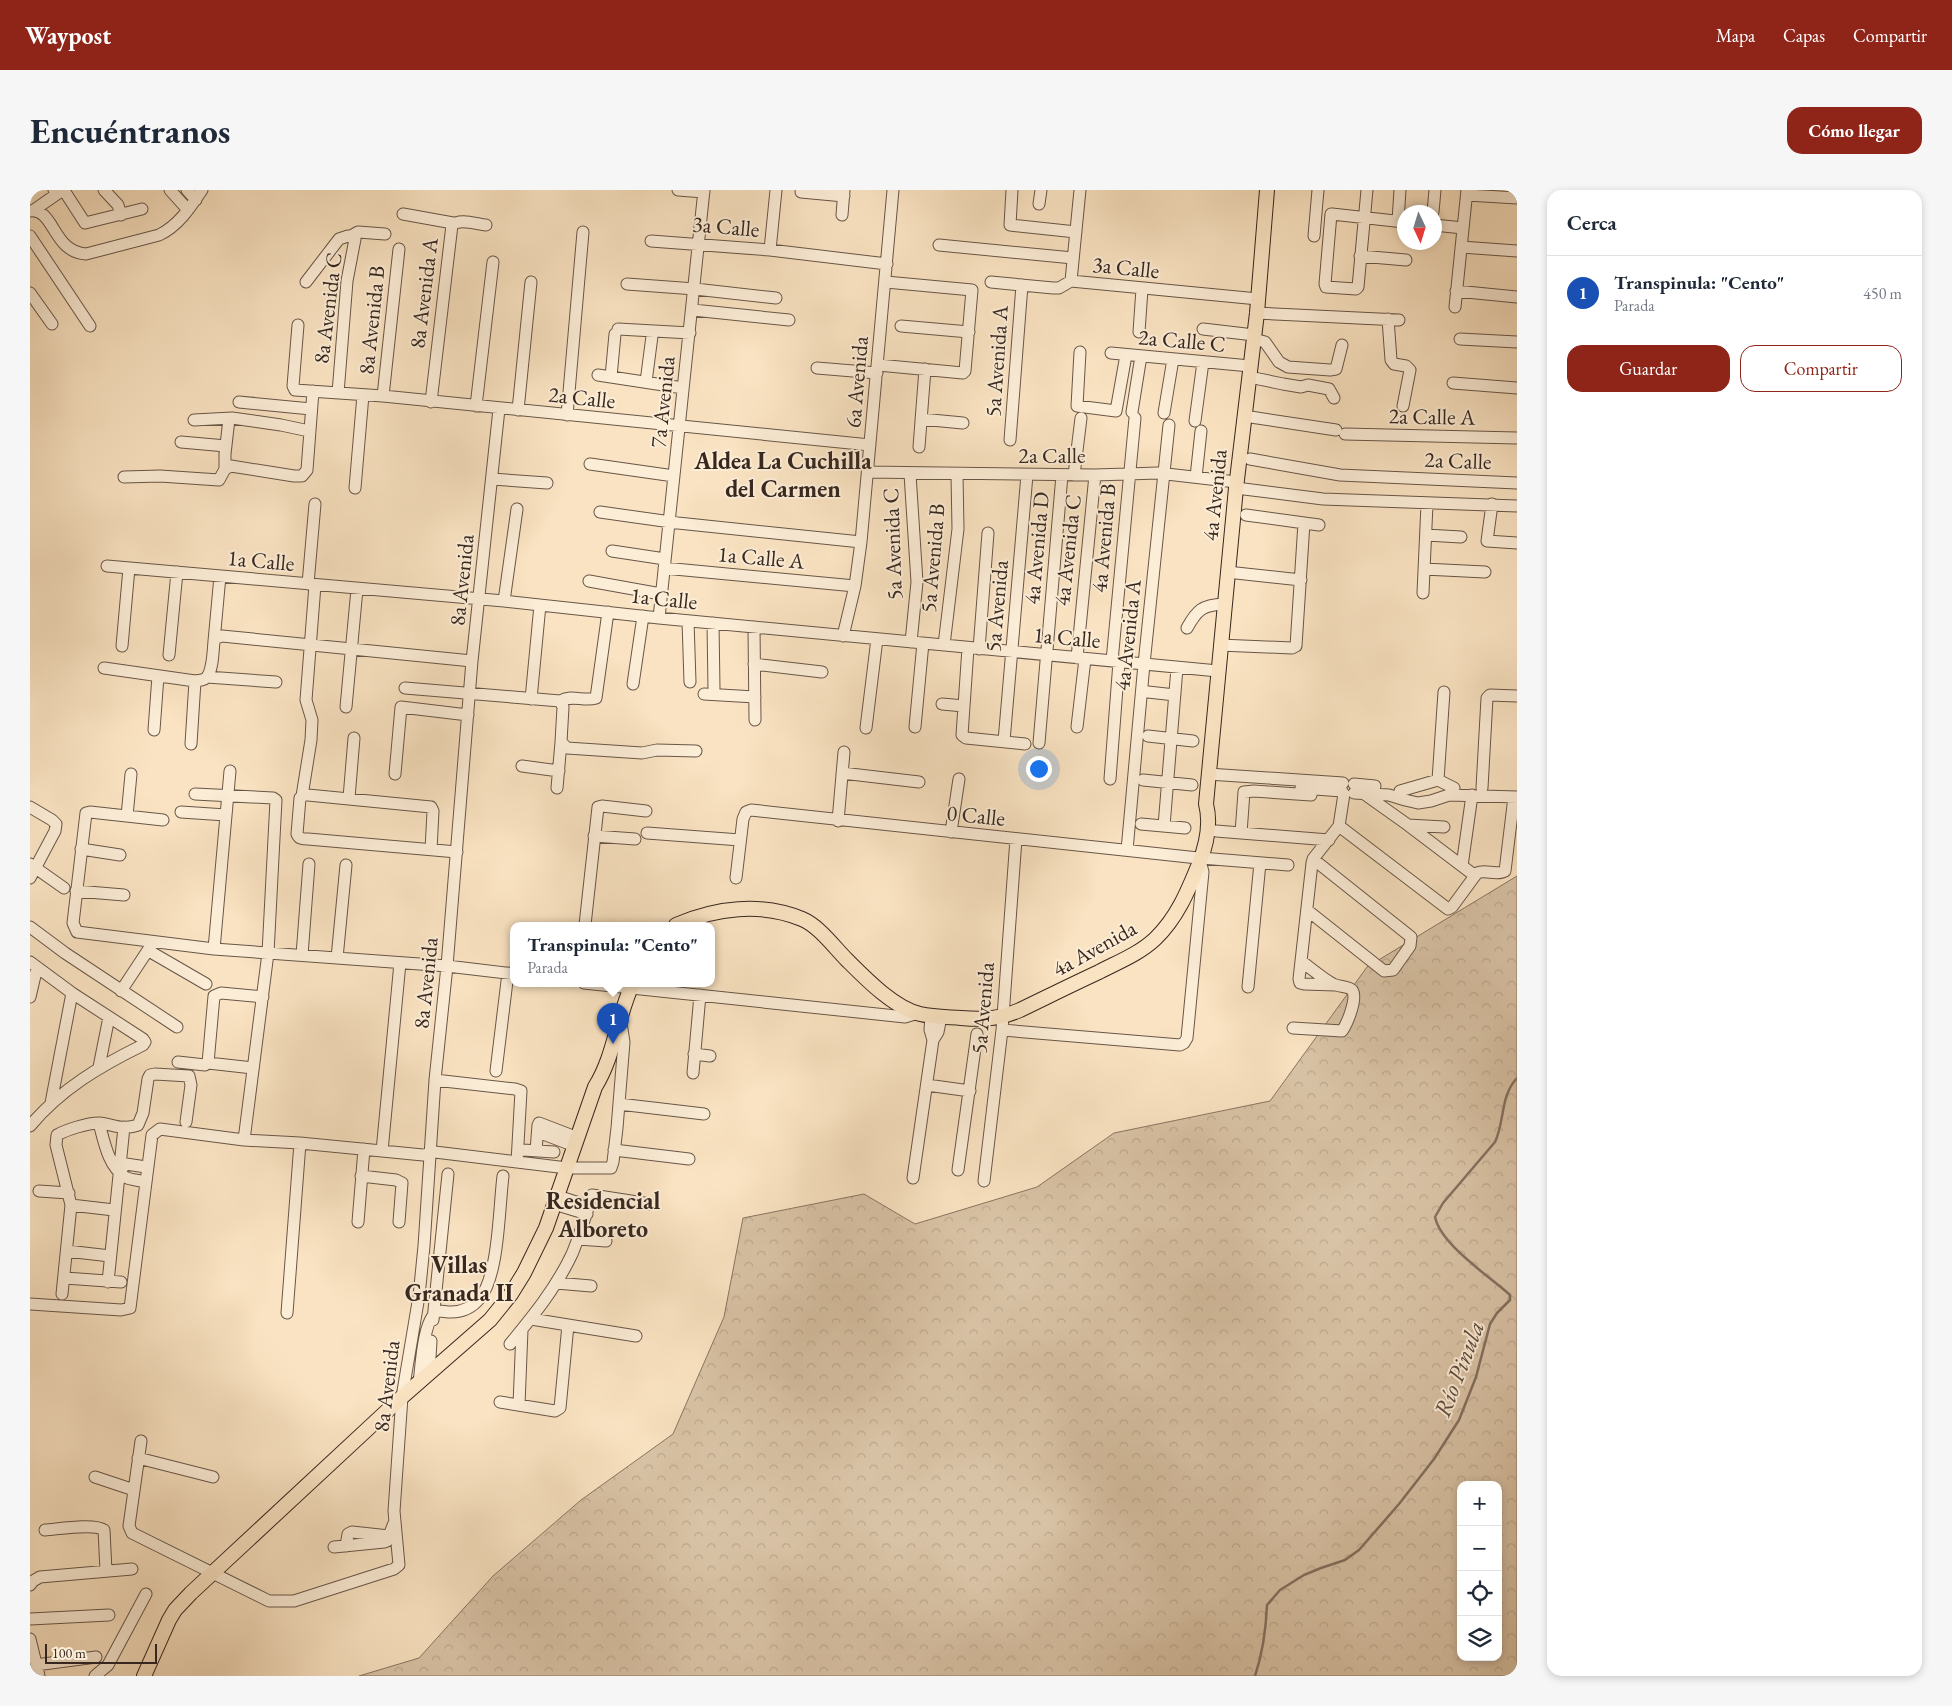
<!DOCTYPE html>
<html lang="es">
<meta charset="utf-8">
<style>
body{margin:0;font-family:"EB Garamond",serif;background:#f6f6f7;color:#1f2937}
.controls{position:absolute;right:15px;bottom:15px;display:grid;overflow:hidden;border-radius:10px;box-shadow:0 2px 8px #0003}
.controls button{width:45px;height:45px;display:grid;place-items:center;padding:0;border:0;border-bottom:1px solid #e0e1e3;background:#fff;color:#1f2937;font:25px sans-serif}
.compass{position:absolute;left:1367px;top:15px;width:45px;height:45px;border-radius:50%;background:#fff;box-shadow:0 2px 8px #0003;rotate:176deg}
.scale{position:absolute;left:15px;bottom:12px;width:112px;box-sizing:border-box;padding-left:5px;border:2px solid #37271f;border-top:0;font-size:14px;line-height:18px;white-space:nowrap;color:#37271f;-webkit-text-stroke:4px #fcedd7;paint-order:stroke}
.you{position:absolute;left:1008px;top:578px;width:18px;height:18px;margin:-12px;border:4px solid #fff;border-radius:50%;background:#1a73e8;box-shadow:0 0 0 8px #1a73e833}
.badge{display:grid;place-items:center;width:32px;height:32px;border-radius:50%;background:#8f2418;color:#fff;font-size:16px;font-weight:700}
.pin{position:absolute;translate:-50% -41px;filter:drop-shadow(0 1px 2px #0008)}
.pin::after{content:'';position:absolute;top:26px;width:18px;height:15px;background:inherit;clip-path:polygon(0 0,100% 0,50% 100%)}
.popup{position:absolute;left:480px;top:732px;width:205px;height:65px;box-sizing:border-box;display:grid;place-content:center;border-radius:10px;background:#fff;filter:drop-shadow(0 1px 4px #0005);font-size:16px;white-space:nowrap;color:#747a83}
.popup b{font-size:19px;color:#1f2937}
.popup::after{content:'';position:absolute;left:50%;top:100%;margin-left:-10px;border:10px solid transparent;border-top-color:#fff}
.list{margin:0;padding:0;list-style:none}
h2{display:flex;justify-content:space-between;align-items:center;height:65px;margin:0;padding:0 20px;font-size:21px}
h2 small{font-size:16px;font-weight:400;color:#747a83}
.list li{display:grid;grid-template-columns:32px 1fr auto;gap:15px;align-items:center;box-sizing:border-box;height:75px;padding:0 20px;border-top:1px solid #e0e1e3}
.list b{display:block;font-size:19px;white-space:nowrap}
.list p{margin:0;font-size:16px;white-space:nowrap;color:#747a83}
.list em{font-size:16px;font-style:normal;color:#747a83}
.actions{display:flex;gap:10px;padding:15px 20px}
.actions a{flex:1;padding:11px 0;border:1px solid #8f2418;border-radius:15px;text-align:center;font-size:18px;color:#8f2418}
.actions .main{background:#8f2418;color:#fff}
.icon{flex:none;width:28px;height:28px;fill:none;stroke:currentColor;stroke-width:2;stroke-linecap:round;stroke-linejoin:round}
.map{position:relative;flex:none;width:1487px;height:1486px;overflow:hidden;border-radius:15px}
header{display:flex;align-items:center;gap:30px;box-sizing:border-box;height:70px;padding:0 25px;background:#8f2418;color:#fff}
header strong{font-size:24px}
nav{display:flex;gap:28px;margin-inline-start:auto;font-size:18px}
.intro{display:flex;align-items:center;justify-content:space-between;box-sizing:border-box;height:120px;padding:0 30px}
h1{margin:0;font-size:35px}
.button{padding:12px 22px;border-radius:15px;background:#8f2418;color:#fff;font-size:18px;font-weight:700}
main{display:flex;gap:30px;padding:0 30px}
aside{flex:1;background:#fff;border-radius:15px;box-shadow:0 2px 8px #0003}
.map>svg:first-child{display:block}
.forest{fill:url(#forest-crowns);stroke:#887562;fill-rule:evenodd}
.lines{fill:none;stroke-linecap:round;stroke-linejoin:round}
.stream{stroke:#847160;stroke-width:2.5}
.minor-casing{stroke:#685648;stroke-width:13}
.major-casing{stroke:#37271f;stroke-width:16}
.minor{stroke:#fcedd7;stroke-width:11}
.major{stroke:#fae3c2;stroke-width:14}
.labels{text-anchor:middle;stroke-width:4;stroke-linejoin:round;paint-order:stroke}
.street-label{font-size:22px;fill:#37271f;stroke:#fcedd7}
.neighbourhood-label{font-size:24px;font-weight:bold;fill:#37271f;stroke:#fcedd7}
.water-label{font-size:24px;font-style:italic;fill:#5e4c3f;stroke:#fcedd7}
</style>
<header>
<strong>Waypost</strong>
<nav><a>Mapa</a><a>Capas</a><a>Compartir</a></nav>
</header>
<div class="intro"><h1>Encuéntranos</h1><a class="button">Cómo llegar</a></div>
<main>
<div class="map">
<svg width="1487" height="1486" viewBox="0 0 1487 1486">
<defs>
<pattern id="forest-crowns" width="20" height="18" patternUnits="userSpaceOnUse" patternTransform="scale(1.25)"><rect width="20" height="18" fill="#d9c3a6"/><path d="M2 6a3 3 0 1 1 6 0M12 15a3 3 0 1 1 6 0" fill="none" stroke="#bba88e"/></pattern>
</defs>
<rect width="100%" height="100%" fill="#fae3c2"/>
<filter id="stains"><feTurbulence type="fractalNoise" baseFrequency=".004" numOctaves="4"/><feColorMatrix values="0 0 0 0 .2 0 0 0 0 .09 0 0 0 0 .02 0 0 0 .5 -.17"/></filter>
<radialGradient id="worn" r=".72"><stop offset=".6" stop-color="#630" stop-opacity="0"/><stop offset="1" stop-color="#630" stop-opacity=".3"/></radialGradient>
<path class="forest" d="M1487,686V1486H329L389,1468L463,1386L551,1310L643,1244L694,1127L713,1028L834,1004L885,1034L1007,997L1084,943L1240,911L1337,777ZM1431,1295H1468V1467H1431Z"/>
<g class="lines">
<path class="stream" d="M1225,1486C1233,1462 1236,1439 1237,1415L1250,1400L1274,1385L1291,1378L1315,1370L1329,1360L1369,1314L1404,1269L1429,1230L1446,1187L1460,1134L1467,1123L1480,1110V1105C1459,1086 1411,1055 1405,1027L1413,1013L1465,952C1475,931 1470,906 1487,888"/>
<g class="minor-casing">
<path id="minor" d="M24,0L27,4L32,1L35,2L55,33L112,19
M74,0L88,15L91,25
M140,0L158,20
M157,0L166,10
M648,0L674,2
M982,0L980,35L1046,42
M1337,0L1328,97L1326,99L1296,97L1295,94L1301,24H1302L1374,32
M771,2L814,6
M1437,5L1487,8
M1009,14L1011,0
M4,20L27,4
M0,21C25,18 22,62 56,64L129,45C148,36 160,18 172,0
M1403,22L1405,0
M373,24L423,33
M812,25L814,0
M1368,31L1370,0
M1404,35L1433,38
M0,46L60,136
M321,46L328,42L355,44
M1284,46L1288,0
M621,51L740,60L857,74
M909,55L1043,68
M1431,57L1487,61
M740,60L746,0
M1330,66L1376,70
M1041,91L1050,0
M276,92L309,49L318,46L325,49L317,91L308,203
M961,92L1023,98H1029L1041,91L1228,109
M597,94L665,99L746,108
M1426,101L1487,107
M0,103L22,134
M1425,117L1437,0
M663,120L759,130
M1227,123L1369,130
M1358,129L1361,170L1364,174L1376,176L1380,180L1373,216
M268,135L263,196L265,200L353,206L840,255
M871,136L939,142
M588,139L660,143
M1173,139L1224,145
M1109,142L1112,99
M1224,149L1235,152L1249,172L1258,177L1300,180L1306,179L1312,155
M1430,149L1487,152
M1050,162L1047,216L1086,221L1096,165
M1081,163L1220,176
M848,175L933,183L935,181L942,100L856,92
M787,178L847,183
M568,185L653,198
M581,187L585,144
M1219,187L1253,194L1271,197L1278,195L1299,199L1304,208
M616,192L622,146
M1423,193L1487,198
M353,206L369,59
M209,212L281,219
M401,212L422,35C430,28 446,34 456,35
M446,216L463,72
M488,220L501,92
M1102,222L1111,166
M1134,223L1143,169
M537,225L553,42
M1214,226L1306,240
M891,229L933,233
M164,230L202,228L251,235L279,241
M1165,231L1173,172
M1315,244L1487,248
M980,250L992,95
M151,252L196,256
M889,257L895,179
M1220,269L1310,285L1487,293
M560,274L644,286
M195,279V264L199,229
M838,282L1065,285L1128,283L1206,292
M880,284L887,392L881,452
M1044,285L1051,228
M94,287L130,286L189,290L195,279L201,276L264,286H272L277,280L283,201
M1166,287L1171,241
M462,289L517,293
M325,298L333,205
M1206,298L1293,309L1487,316
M1462,314L1457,351L1487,353
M570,322L648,333L831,352
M1216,325L1289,335
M1396,345L1431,347
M582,361L635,369
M77,376L474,411L629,428L1188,481
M634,378L825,396
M1394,379L1455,382
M1197,382L1271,390
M559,391L631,404
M278,394L285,314
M1393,403L1397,314
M474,411L487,319
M629,428L674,0
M658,431L660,492
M683,433L684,499
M724,437L725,530
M1157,438C1167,420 1172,415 1194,414
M813,446L825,396L831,352L863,0
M184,451L190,386
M914,455L928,339L927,284
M1190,455L1262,458L1266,456L1274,333
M92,456L99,378
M938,458L932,545L936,548L995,554
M949,459L958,343
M139,465L147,382
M1047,468L1065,285
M1082,471L1105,228
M724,474L792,482
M74,478L165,491C169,490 174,491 177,487C183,479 183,461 184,451L186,448L192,446L442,471
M177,487L246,492
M603,494L613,426
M375,498L530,511L533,517L531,552L537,558L612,563L627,560L666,561
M1118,502L1145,505
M674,504L725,507
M501,509L510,415
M530,511C542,504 554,512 566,508L578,422
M912,514L934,516
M316,517L327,399
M885,537L893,453
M1047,537L1055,469
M836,538L847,449
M124,540L128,486
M1118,546L1163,551
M974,551L997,285
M1009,553L1032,285
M161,554L165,491
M492,576L529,581
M812,583L889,592
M365,584L371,517L438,525
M1178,584L1313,593
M1080,589L1089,472
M1113,590L1162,595
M1408,590L1414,502
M1324,594L1345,596
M527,598L531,552
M1271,598L1312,601
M1452,598L1457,508L1460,505L1487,506
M1370,601L1408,590L1424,598
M1324,603L1359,605L1375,610L1388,613L1401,611L1419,605L1487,607
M1333,603L1378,635L1444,685
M165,604L243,608L246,610L238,763L214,950
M272,606L281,550L282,530L276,510L285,395
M319,608L324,548
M0,617L22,630L26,634L25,641L0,688
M151,622L196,625
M97,626L101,584
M133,630L60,622L56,623L43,733L47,742L184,759L417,776L484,784
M808,631L814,562
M1111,634L1155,638
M1378,635L1414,637
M1134,636L1147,478
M1309,636L1418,719L1422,717L1447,683C1456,679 1466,686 1475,681L1484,607
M1186,641L1299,650
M921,642L929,589
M617,643L710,650
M1211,643L1214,602L1224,601L1281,605
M564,646L605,649
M51,659L90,665
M401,660L403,621L401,617L278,605H274L270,608L267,644C269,649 273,649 278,649L427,662
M1097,660L1114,474L1139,235
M1171,668L1258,675
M0,674L34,698
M1432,676L1442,605
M706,688L713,629L716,622L721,620L1168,668
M46,701L94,705
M1277,720L1354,781L1363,780L1380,756L1381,747L1283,669
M555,735L568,617L572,616L616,621
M0,737L35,763L147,837
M184,759L200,581
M119,761L176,794
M272,765L279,674
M307,768L316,675
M0,772L42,803L113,849L115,852L113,855C70,876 31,899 0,936
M554,793L875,827L888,823
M1305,795L1274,794L1270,793L1269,789L1282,673L1283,669L1309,636L1314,604
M1218,797L1230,673
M91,801L122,754
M0,807L7,777
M901,825L900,840L903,850
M1263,838L1312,841C1317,834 1328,808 1322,800C1318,796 1309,797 1303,794C1292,788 1282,779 1271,771
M972,840L1150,855L1154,853L1157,848L1173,682L1170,671
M664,864L680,866
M148,872L175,875L178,873L223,878
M178,873L184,806L191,803L233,807
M69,877L79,827
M466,881L478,783
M663,883L670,805
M405,890L485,899L491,901L487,972
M897,895L940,901
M21,913L42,803
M589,914L674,924
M69,933C74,951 78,976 95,987C100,990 109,990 115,992
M509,933L548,948
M508,942L545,956
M493,960L524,962
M584,960L659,969
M352,961L370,773
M506,961L508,935
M928,980L947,844
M89,982L96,974L116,977
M331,986L366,990L372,993L369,1032
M883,988L903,850L908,842L911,827
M954,991L972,840L986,649
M9,1001L39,1003
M527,1006L559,1016
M524,1014L557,1024
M41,1015L84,1020
M328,1032L334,959
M548,1049L576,1051
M37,1061L80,1066
M35,1088L91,1092
M78,1092L94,937
M526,1093L561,1096
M32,1104L41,1015L26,955L27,945C36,940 57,933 69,933C83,934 91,941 108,935L113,923L118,889L120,885L125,884L159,886L161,895L156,932
M0,1114L91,1120L100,1118L122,945L130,939L214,950L270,953L393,965L405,962L537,978H581L583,972L587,938L594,852L591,833
M257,1123L270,953
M501,1129L606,1146
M403,1130L418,984
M480,1154C503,1126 526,1098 542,1064C550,1045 556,1025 562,1005L620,1014
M399,1184L401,1151
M389,1193C391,1179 393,1125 409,1121C412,1121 417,1122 421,1122C433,1122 442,1118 450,1108C469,1085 469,1017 473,986
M470,1212L525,1221L530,1218L538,1135
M489,1215L492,1140
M111,1251L99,1336L102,1343L239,1411H264L364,1379L369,1375L364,1321L372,1207L389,1106L394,1056L405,890L417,776L442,471L469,219
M108,1268L183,1287
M65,1287L104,1300
M15,1340C29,1339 64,1333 74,1340L76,1381
M316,1356L318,1344L322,1342L359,1346
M304,1357L354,1352L357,1351L364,1333
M0,1395L3,1391L10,1387L102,1379
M0,1429L79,1425
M0,1449L9,1486
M6,1475L66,1467
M65,1486L78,1475L116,1404"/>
</g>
<g class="major-casing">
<path id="major" d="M646,735C685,718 731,712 772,729C789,736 804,757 817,770C835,788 864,818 890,824C903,827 917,827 931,828C954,830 969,829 990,820C1017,807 1043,794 1069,782C1088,772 1109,764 1125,749C1147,728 1158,701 1169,674C1176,656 1181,633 1176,614L1206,298L1227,123L1237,0
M114,1486L139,1430L145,1420L161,1403L372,1207L460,1130L481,1104L494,1083L516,1038L565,897C585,865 587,826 603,793"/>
</g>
<use href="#minor" class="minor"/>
<use href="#major" class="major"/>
</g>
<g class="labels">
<g class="street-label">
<text transform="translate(696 36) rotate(5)" y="8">3a Calle</text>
<text transform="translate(1096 77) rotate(6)" y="8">3a Calle</text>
<text transform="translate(393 103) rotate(-83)" y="8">8a Avenida A</text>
<text transform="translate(297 118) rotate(-83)" y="8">8a Avenida C</text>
<text transform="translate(341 130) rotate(-84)" y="8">8a Avenida B</text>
<text transform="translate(1152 150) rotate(5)" y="8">2a Calle C</text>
<text transform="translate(966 171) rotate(-86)" y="8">5a Avenida A</text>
<text transform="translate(826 192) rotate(-85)" y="8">6a Avenida</text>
<text transform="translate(552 207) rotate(6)" y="8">2a Calle</text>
<text transform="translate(632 212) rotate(-84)" y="8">7a Avenida</text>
<text transform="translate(1402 226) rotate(1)" y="8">2a Calle A</text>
<text x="1022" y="273">2a Calle</text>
<text transform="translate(1428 270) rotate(2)" y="8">2a Calle</text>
<text transform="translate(1184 305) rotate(-84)" y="8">4a Avenida</text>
<text transform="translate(1073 348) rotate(-85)" y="8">4a Avenida B</text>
<text transform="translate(862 354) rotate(-92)" y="8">5a Avenida C</text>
<text transform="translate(1006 358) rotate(-85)" y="8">4a Avenida D</text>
<text transform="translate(1037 360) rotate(-84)" y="8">4a Avenida C</text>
<text transform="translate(731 367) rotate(5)" y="8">1a Calle A</text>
<text transform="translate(902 368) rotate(-85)" y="8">5a Avenida B</text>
<text transform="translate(231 370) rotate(5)" y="8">1a Calle</text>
<text transform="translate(431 390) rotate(-84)" y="8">8a Avenida</text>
<text transform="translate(634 408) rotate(6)" y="8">1a Calle</text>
<text transform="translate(966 416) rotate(-85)" y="8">5a Avenida</text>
<text transform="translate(1097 445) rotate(-84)" y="8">4a Avenida A</text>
<text transform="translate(1037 447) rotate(5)" y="8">1a Calle</text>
<text transform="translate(946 625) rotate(6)" y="8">0 Calle</text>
<text transform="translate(1064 758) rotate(-29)" y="8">4a Avenida</text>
<text transform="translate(395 793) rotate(-84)" y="8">8a Avenida</text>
<text transform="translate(952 818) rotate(-85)" y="8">5a Avenida</text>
<text transform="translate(356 1196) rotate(-83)" y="8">8a Avenida</text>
</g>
<g class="neighbourhood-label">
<text x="753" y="279">Aldea La Cuchilla<tspan x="753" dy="28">del Carmen</tspan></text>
<text x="573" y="1019">Residencial<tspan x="573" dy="28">Alboreto</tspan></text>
<text x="429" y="1083">Villas<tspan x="429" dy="28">Granada II</tspan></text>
</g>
<g class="water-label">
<text transform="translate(1429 1179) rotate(-69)" y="8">Río Pinula</text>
</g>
</g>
<rect width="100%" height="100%" filter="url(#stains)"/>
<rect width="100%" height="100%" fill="url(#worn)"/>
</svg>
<div class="controls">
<button>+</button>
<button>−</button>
<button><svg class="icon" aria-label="locate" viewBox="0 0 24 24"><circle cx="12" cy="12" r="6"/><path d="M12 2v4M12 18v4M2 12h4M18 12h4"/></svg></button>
<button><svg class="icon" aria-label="layers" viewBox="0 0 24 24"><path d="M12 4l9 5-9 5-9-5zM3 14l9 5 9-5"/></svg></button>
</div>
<svg class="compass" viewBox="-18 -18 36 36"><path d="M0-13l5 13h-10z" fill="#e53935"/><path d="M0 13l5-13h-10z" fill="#747a83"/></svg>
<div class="scale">100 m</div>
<div class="you"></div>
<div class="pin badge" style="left:583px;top:854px;background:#1a4fb4">1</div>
<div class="popup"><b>Transpinula: &quot;Cento&quot;</b>Parada</div>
</div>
<aside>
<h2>Cerca<small></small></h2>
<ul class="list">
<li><span class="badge" style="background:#1a4fb4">1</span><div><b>Transpinula: &quot;Cento&quot;</b><p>Parada</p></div><em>450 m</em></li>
</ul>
<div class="actions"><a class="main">Guardar</a><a>Compartir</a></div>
</aside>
</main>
